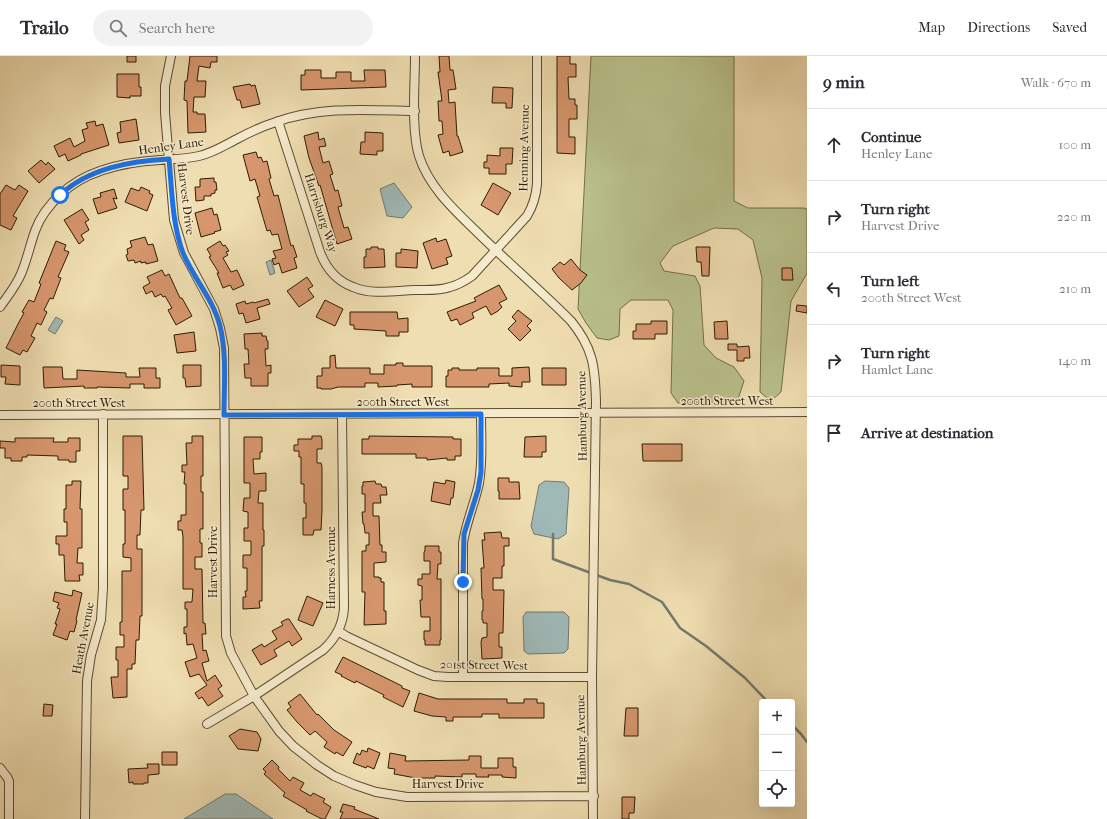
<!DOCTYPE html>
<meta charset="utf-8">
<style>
body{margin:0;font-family:"IM FELL French Canon",serif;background:#f2f2f3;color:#2b2b33}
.controls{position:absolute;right:12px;bottom:12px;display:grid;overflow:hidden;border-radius:4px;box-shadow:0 4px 16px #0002}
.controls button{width:36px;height:36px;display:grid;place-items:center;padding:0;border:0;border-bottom:1px solid #e1e1e2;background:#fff;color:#2b2b33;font:20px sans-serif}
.stop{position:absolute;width:12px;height:12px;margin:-9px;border:3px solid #1a73e8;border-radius:50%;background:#fff}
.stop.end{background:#1a73e8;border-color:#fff;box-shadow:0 1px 4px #0008}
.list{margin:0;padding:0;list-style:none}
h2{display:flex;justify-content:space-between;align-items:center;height:52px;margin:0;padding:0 16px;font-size:17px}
h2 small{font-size:13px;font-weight:400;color:#7c7c81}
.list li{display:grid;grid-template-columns:26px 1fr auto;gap:12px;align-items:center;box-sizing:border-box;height:72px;padding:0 16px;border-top:1px solid #e1e1e2}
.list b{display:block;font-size:15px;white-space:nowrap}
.list p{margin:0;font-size:13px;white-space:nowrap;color:#7c7c81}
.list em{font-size:13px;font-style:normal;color:#7c7c81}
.icon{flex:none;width:22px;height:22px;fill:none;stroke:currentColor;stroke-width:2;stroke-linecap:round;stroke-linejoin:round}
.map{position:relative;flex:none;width:807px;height:763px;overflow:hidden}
header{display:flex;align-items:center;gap:24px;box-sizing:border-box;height:56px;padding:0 20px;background:#fff;border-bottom:1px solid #e1e1e2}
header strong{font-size:19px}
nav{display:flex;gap:22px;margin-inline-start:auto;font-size:14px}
.search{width:280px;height:36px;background:#f2f2f3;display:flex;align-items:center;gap:10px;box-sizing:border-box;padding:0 14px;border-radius:22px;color:#7c7c81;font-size:15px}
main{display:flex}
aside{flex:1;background:#fff}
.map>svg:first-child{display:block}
.green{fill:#b9c18c;stroke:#746e47}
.water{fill:#9fb9b7;stroke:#727a6f}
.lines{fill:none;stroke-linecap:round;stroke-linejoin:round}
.stream{stroke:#727a6f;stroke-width:2.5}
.building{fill:#d7966d;stroke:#2e1c02}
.minor-casing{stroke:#5e4c2e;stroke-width:10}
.minor{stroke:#f5eacc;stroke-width:8}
.route{stroke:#1a73e8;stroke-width:5}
.labels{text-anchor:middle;stroke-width:3;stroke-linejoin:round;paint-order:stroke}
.street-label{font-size:12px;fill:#2e1c02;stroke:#f5eacc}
</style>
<header>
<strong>Trailo</strong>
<div class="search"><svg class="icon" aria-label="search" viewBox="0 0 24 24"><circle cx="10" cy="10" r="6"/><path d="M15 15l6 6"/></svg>Search here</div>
<nav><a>Map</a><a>Directions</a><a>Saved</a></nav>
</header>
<main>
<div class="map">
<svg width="807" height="763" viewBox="0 0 807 763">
<rect width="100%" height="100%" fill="#efdeb1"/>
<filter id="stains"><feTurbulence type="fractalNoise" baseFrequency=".005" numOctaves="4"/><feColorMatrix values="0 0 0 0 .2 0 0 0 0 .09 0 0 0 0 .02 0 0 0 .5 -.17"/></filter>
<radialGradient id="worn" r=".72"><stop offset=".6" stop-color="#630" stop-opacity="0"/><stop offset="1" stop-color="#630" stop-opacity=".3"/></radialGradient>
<path class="green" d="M591,0H734V145L748,152H804L807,153V218L806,219L791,245L781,336L771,345L760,336L762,222L753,184L738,173L714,172L673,190L660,207L664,215L695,220L700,230L704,289L716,302L734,311L744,325L737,346L678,347L671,337L673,254L668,244H631L620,253L619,280L609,284L597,282L586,267L578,253Z"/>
<path class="water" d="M394,127L412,151L403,162L387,160L380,133Z
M271,204L275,217L270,219L266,206Z
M56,261L63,265L55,278L48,274Z
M545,425L564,426L569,432L566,478L558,483L534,478L531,470L539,429Z
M526,556H564L569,561L568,593L564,597L528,598L524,595L523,561Z
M225,738H236L273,763H184Z"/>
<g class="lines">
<path class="stream" d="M553,478V503L610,524L629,528L662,546L680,572L706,590L745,622L768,646
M792,669L801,678L807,686"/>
</g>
<path class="building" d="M127,0H136V6H127Z
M190,0H217V6H211L210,12L199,10L197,25H206L205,41H194L193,56H197V58H205L206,76L188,77L187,45L184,44L185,25H187Z
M439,0H449L450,14H453L456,33L448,34L449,47L455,46L457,80H458L463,96L450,100L449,95L443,97L438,79L443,78L442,65H439L438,45H442L438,16H440Z
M557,0H570V8H576V21H568L569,43H575V49H577V63H569V81H575V98L557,97Z
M305,14H321V22H336V16H351V25H365L364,14H385L386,31L301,34V19H305Z
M117,18H139V31H141V40H130V42L117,41Z
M250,28L251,30L255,29L260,48L242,52L240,44H237L233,31Z
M493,31L513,32L512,52H506V47H492Z
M136,63L139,84L119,87L117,77L121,76L120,66Z
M95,65L96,70L103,68L109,89L81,98V99L68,105L65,98L59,101L54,90L70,82L74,91L85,85L82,74L88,72L86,67Z
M318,76L319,84L324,82L326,90L319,91L323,107L329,105L333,118L330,119L335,135L338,134L342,150L338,151L344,172L348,171L352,183L337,188L320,129L319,130L309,102L304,80Z
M365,76L383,77V95H377V99L360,98L361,86H365Z
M500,92H513L512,108H506V118H489V112H484V106H487V99L500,100Z
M256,96L258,102L261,101L263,106L267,105L271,122L269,123L274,140L278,139L291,190L293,189L297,201L294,202L297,212L282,217L279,207L274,209L272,203L276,202L273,195L282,193L278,178L272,179L270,174L267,175L257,141L260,140L255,123L250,125L243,99Z
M41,104L46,109L48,106L55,113L39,127L28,115Z
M214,122V126H216L217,134H215V137L211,138V140H204V144L196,145L195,131H200V123Z
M493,127L511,137L498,159L481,149Z
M6,129L15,134L19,129L28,135L13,160L17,162L11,174L0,169V138Z
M141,131L150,135L149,137L153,139L147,155L125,146L131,132L139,135Z
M114,133L117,143L113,142L117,152L98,158L93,143L101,141L100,137Z
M212,152L214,159L217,158L221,174L214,176L215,177L201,181L195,157Z
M82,153L89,164L85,166L89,174L81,179L84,184L79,188L64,164Z
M145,181L148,189L153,188L158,205L146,208V206L141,207V205L135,207L134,204L128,205L126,199L128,198L127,193L132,191L130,185Z
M436,182L437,186L446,183L452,200L446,202L448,208L432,213L423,187Z
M56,185L66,189L64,194L69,196L58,221L61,222L53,243L50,242L44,254L47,256L41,269L37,267L31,280L35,282L27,296L23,294L20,299L6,292L19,266L24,257L22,256L29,244L34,246L41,228L39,227Z
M220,185L223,190L225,189L229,195L226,196L228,199L223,202L231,216L237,214L244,229L233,234L230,229L223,232L217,217H219L209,201L211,200L207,193Z
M371,191H378V193H384L385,211L364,212V201H366V193H371Z
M696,191H710L709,220H702L701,206H697Z
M401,193L418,195L417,212L396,211V197H401Z
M571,203L580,214L587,219L581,227L572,234L559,222L552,213L560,206L564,209Z
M782,212H792L793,224H782Z
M162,214L165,220L169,218L180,242H182L192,260L176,269L168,254L172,252L165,240L163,241L161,238L155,241L152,235L146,238L143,231L150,227L147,221Z
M307,221L313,230L308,233L314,241L299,251L287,235Z
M499,229L507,243L499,247L502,251L498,255L491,259L486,250L472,257L474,262L460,269L457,263L451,265L447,256L476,245L474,242Z
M268,243L270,248L257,252L260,263L246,267L243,257L239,258L236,248L245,245L246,248L253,246L254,247Z
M325,244L343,253L335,270L316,261Z
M797,249L807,250V257L796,255Z
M518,254L532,265L527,270L531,274L520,285L508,273L516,265L512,261Z
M350,256H397L398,263L408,262V276H399V280H386V275L354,273V269H350Z
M651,265H667V278H655V283H633V275H636V268H651Z
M727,265L728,283H715L714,266Z
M194,276L196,295L177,297L174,279Z
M262,277V280H266L267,285H268V293H265L266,310L271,309V317H268V330H251V322H245L244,308H249L248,293H245L244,278Z
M728,288H737V291L749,290L750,302H744V305H737V294H728Z
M335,299L336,312H370V318H384V309H396V307H403V310H432V331H412V328L397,329V330L378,331V327H365V331H338L331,333H321V332H317V320H322V312H330V300Z
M1,309L20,310V329L5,328L6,321H1Z
M183,309H201V330L186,331L185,322H183Z
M43,311H62L63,323H77V314L126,317V321H140L139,312H156V322H160V332H144V328H130V332L97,331V332H84V330L44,332Z
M529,311L530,326H522V331L509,330V327L489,328V331H446V320H448V314H452V312H459V314H477V312H499V320H512V312Z
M542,312H566V329H542Z
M123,380H142L144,454H141L140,479H137V493H142V560H140L139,584H136L135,608H132V613H127V641L113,642L111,621H118V604H116V591H124V579H120V566H122V515H131V502L123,501V488H125V454H123V433H128V420H123Z
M192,380H203V420H201V436H203V473H200V487H202V501H195V513H202L203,567H205L206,578H202L203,595L206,594L209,605L202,607L207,625L215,619L222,630L218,633L223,640L208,650L202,641L199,643L195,637L207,629L199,618L190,621L185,606L197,602L193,588L187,589L186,577L184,578V571H187V553H185V546H192L193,533H183V481L182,474H178V465H181V459H186V428H184L185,416H182V409H187L186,387H192Z
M312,380H321L322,384V393H317V407H321L322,411V454L321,474H314L313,479H303V462H306V447H304V428H301V401H299V395H294V389H298V383H312Z
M369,380L453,381V383H461V400H455V404H447V402L427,404V402H416V398H362V383H369Z
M546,380V396H542V401H524L525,381Z
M244,381H262V396H260V403H253L254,418L266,417V435H259L258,447H263V474H264V490H262V545H259L260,552L243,553V541H246L245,535H247V512H243V499H251V485H244V472H248V456L243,455L244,442H250V427H244Z
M15,382H54L53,386H68V382H80V395H76V406H69V404H58V400L27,399V401H22V405H11V402H5V392H0V385L15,386Z
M642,388H682V405H643Z
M498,422H509V426H519L520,443H499V435H498Z
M446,424L455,426L453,442H451L450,449L431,445L434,426L445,428Z
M72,425H81L80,453H82V492H78L77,507H83V519H79L80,525H65L64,499H59V488H56V480H67V466H64V453H66V429H72Z
M375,425L376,428H381L382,431H386L387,439H380L381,447H373V460H379L380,489H382V496H386V506L374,507V521H379V522H381V526H384V555H386V568L364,569L365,536H362V495H366V489H369V477H365L364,468H363L362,456H365V438H362V430H363V426Z
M501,476L502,482H509V490H504V510H502V522H493V534H504L503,577H499V591H502V602L482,603L481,586L482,582L487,581V567H483V564H482V555H483V543H482L481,512H484L482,484H485L484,477Z
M425,490H439V496H441V508H438L437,523H441V584H440V589H425V584H424V575H430V561H421L420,544H422V530L418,529V523H422V518H430V505H424V496L425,495Z
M73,534L82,537L76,564L77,565L74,576L70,575L67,584L53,579L57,568H55L60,553L57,552L59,547L53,545L55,536L72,540Z
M307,540L323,547L313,570L298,564Z
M287,563H289L302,583L292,590L289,585L274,594L277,600L261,609L252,594L262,588L264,591L277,583L272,575L283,569L281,566Z
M343,601L402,630V632L410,635L403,651L383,641L384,639L356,625L355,627L341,620L342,619L335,616Z
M419,637L438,643H507V647H524V643H537V647H544V662H499V658H482V661H453V665H446V661L432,660L414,655Z
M300,638L317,659L318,658L334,674L352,686L343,700L336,696L335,698L324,691L327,686L315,675L310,679L297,666L287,654L291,651L288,647Z
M44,648L53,649L52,660H43Z
M626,652H638V680H624Z
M240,673L257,676L261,683L258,695L238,693L229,680Z
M368,692L380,697L374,713L367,710L366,712L353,707L357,697L360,699L362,694L367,696Z
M162,696H177V709H162Z
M390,697L406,700L405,705L469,704V700H481V712H498V702H513V711H516V722L502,721V719H488L489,721H476V718H462V721L435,720V722H416L394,718L395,713L388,712Z
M272,704L279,711L278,713L290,725L293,721L304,727L300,734L311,740L313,737L325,743L323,746L331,751L325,763H322L306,755L307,754L283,740L285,737L264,718L266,716L263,713Z
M147,708H159V718L148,719V727H144V728H133V726L129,727L128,713L148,712Z
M622,741H635L634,757H629V763H622Z
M343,748L355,751L354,753L379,763H340L343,756H340Z"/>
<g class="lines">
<g class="minor-casing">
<path id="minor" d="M171,0L165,30V57L174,164L184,197L214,253L220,272L224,292L226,580L231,597L254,640L279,675L293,690L317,709L334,720L355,729L376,736L407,741L594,740
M415,0C415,29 411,73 419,100C430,134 458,157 482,181C511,209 542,236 571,265C593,292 595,310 596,345L592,621L593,763
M278,65L320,196C326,212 337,225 353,231C371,239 394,235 414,234C426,234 439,235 450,231C458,229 465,225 472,220L527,160C533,150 536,140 537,128V0
M0,251C7,241 16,230 21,218C27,204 30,189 35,175C40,161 50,148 61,138C86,114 126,106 160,104C173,103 186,103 199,100C213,97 225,89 237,83C250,76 263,70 276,66C321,50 368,54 415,55
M0,359L807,356
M338,575L346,580L418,614L434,620L448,621H592
M463,621V487C466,466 475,447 479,427C483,404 481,380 481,358
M207,668L254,640L323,594C335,583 343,569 344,552L342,359
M0,712L7,721L9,725V763
M85,763L87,625L91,599L101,564L103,532V358"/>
</g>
<use href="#minor" class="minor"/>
</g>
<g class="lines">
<path class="route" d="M60,139C89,112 131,105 169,103C172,134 172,167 183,197C194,223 213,243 220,270C227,299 224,330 224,359L481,358V416L478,434L464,478L463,526"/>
</g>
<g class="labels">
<g class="street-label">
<text transform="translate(171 90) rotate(-8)" y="4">Henley Lane</text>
<text transform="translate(524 92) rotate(-89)" y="4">Henning Avenue</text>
<text transform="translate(186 143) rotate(83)" y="4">Harvest Drive</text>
<text transform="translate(321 157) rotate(72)" y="4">Harrisburg Way</text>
<text x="727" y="349">200th Street West</text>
<text x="403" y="350">200th Street West</text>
<text x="79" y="351">200th Street West</text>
<text transform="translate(582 360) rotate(-91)" y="4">Hamburg Avenue</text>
<text transform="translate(213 506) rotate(-90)" y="4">Harvest Drive</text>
<text transform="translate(331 512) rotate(-90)" y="4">Harness Avenue</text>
<text transform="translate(83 582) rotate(-79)" y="4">Heath Avenue</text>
<text transform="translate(484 609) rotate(1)" y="4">201st Street West</text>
<text transform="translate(581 684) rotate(-91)" y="4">Hamburg Avenue</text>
<text x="448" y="732">Harvest Drive</text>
</g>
</g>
<rect width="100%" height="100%" filter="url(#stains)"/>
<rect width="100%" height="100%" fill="url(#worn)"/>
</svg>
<div class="controls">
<button>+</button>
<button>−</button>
<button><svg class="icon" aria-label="locate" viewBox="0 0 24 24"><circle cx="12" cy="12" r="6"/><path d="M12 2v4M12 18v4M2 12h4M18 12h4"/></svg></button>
</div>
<div class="stop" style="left:60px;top:139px"></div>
<div class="stop end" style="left:463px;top:526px"></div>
</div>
<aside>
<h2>9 min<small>Walk · 670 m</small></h2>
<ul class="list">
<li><svg class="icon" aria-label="ahead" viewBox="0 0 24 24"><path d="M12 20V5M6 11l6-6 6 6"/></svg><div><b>Continue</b><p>Henley Lane</p></div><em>100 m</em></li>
<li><svg class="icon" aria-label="right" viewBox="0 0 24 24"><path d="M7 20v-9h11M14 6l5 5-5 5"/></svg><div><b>Turn right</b><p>Harvest Drive</p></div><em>220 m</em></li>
<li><svg class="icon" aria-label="left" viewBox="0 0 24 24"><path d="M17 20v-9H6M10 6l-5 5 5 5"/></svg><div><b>Turn left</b><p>200th Street West</p></div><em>210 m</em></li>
<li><svg class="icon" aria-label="right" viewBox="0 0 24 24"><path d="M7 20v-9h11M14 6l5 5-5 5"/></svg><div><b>Turn right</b><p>Hamlet Lane</p></div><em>140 m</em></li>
<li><svg class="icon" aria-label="arrive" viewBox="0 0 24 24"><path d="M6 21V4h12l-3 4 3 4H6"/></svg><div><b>Arrive at destination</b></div></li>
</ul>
</aside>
</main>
